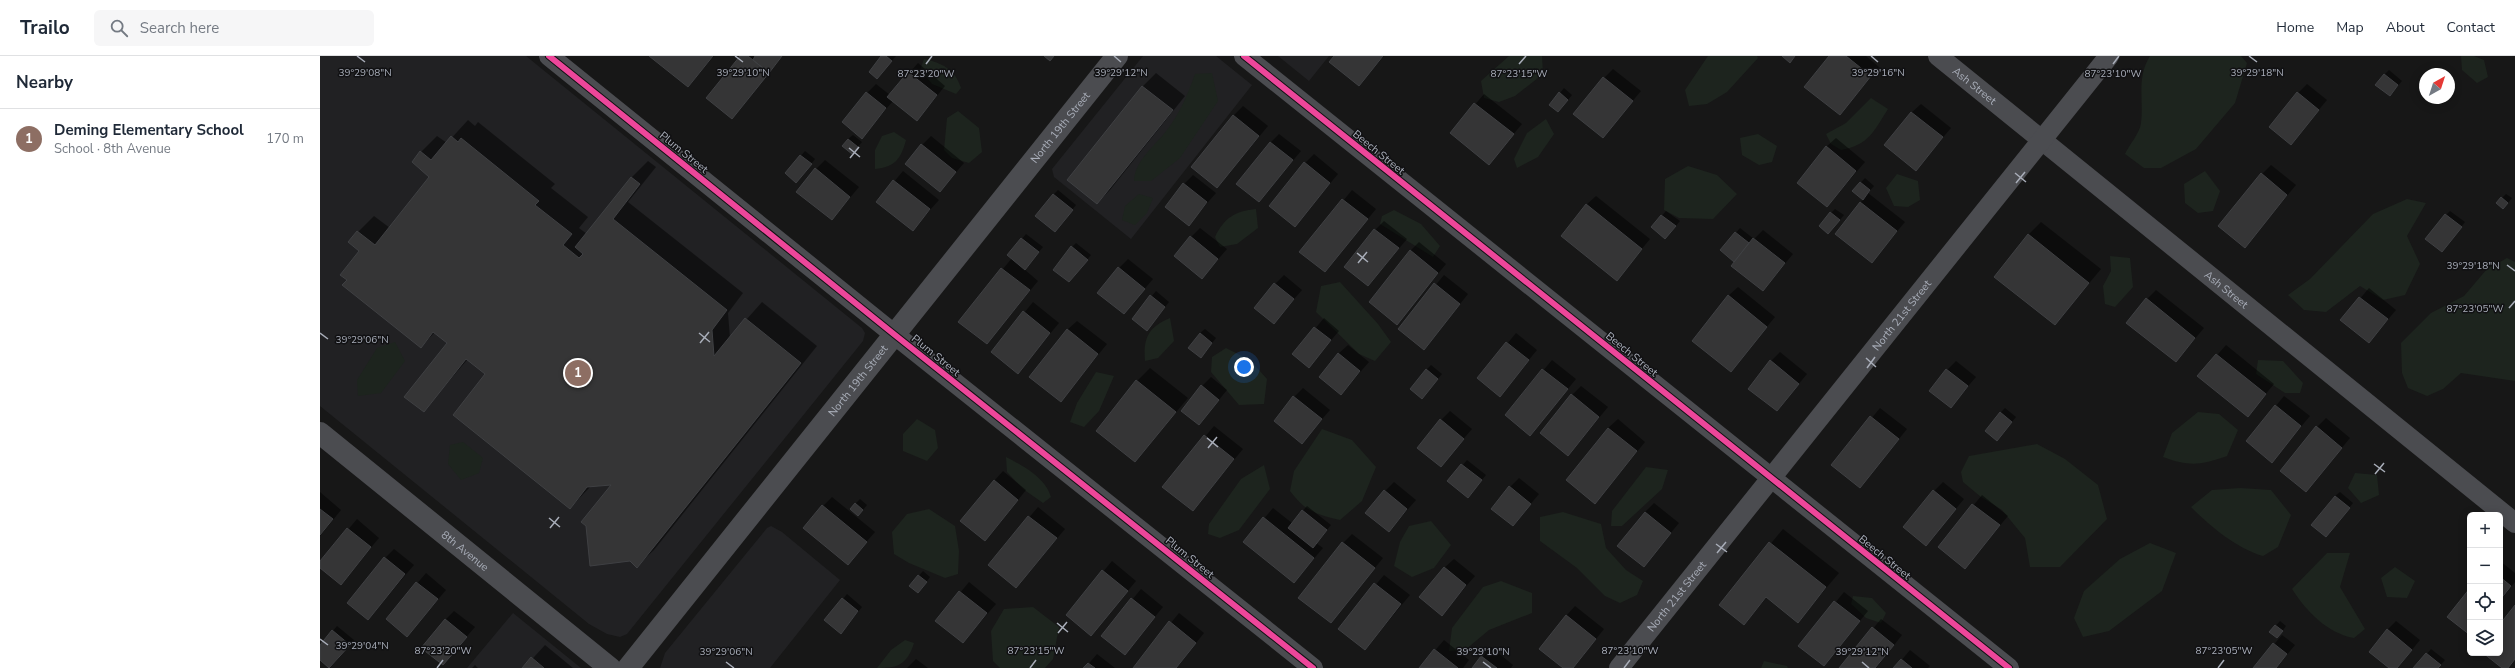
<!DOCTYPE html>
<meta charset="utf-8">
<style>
body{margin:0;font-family:"Nunito Sans",sans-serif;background:#f6f6f7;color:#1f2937}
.controls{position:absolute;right:12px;bottom:12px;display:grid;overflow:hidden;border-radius:6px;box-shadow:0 2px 10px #0003}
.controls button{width:36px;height:36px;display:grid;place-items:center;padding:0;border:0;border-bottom:1px solid #e0e1e3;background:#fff;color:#1f2937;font:20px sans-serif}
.compass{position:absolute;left:2099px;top:12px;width:36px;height:36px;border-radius:50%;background:#fff;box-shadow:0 2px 10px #0003;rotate:39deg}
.you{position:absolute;left:924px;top:311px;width:14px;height:14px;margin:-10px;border:3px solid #fff;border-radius:50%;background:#1a73e8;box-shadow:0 0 0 6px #1a73e833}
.badge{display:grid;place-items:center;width:26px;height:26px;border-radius:50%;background:#111827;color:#fff;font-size:13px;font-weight:700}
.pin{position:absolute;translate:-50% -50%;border:2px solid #fff;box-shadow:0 1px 4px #0006}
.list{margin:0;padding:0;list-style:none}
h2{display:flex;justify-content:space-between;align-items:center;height:52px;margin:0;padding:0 16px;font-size:17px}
h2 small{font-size:13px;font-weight:400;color:#747a83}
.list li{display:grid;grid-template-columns:26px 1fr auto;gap:12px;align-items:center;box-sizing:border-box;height:60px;padding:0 16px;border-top:1px solid #e0e1e3}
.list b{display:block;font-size:15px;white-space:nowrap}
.list p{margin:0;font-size:13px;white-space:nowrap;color:#747a83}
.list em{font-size:13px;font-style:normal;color:#747a83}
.icon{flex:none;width:22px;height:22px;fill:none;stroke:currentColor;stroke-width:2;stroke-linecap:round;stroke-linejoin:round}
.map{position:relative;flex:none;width:2195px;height:612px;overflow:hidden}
header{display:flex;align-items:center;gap:24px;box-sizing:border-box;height:56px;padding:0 20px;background:#fff;border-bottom:1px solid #e0e1e3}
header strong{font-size:19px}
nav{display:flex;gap:22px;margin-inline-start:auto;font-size:14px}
.search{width:280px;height:36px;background:#f6f6f7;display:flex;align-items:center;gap:10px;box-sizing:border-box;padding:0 14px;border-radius:6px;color:#747a83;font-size:15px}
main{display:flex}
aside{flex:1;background:#fff}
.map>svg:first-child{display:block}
.built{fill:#212123}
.green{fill:#1d241e}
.shadow{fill:#0007}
.building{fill:#353536;stroke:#3f4043}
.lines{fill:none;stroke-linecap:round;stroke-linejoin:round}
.minor{stroke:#4b4c50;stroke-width:20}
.tertiary{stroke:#4b4c50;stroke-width:22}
.cycleway-casing{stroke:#111113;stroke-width:8}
.cycleway{stroke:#ed469a;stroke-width:6}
.ticks{fill:none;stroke:#a8adb8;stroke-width:1.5}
.labels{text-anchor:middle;stroke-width:3;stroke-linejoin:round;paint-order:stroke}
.street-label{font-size:11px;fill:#a8adb8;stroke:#111113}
.ticks-label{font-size:10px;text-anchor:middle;fill:#a8adb8;stroke:#111113;stroke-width:3;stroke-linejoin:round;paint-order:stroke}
</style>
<header>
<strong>Trailo</strong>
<div class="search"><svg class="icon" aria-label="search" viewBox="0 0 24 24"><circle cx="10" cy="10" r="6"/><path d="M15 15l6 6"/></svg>Search here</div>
<nav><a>Home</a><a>Map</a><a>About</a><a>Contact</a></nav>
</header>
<main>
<aside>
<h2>Nearby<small></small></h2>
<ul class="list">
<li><span class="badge" style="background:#8d6e63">1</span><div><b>Deming Elementary School</b><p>School · 8th Avenue</p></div><em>170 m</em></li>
</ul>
</aside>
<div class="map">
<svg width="2195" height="612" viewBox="0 0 2195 612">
<rect width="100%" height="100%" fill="#171717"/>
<path class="built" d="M0,0H206L542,272L545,277L543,285L307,578L300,581L287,578L269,568L0,350Z
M823,0H896L932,29L811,183L734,121L732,113Z
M958,0H1009L989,25Z
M451,470L462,476L520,524L450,612H340L345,597L447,472Z
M193,557L261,612H147Z"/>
<path class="green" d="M1189,0H1222L1223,18L1195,40L1179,46L1164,42L1161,25Z
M1388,0H1437L1438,2L1407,36L1387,48L1369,50L1365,34Z
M1830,0H1921L1927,7L1915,47L1876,93L1841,112H1824L1805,98C1809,89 1820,77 1821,67C1824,45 1816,22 1830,0Z
M2141,0H2154L2164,4L2168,21L2157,27L2142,14Z
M604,3C622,7 635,13 641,32L636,38L612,28L600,14Z
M892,17L898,45L860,102L831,125H814C815,104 835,90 847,74C860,57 868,38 875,18Z
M1551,42L1568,53C1554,75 1549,89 1521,94L1511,88L1506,78L1526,67Z
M638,55L659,72L662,96L649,107L632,102L624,94L627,62Z
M1226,63L1234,78L1218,101L1197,112L1194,103L1207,77Z
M574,76L586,84C581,103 575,111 555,113V94L562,80Z
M1438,78L1457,90L1452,106L1439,109L1422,99L1420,82Z
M1368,110L1397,119L1417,138L1393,163L1359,162L1344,154L1345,123Z
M1885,115L1900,135L1893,155L1878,157L1865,147L1864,128Z
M1577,118L1598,125L1600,144L1588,151L1574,150L1566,132Z
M819,138L833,142L827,157L815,169L802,164L805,150Z
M2087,143L2106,147L2087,180L2100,208L2085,239L2063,244L2040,230L2006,256L1984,254L1968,239L1990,223L2053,158Z
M936,153L938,172L917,188L900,191L895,181C904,162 915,155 936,153Z
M1074,154L1101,168L1120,190L1113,201L1060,168L1062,160Z
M1790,200L1810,202L1813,231L1795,251L1785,248L1783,230L1791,215Z
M2187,202L2195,206V325L2141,317L2123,333L2107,340L2088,332L2082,317L2081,287L2111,257L2144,240L2167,213Z
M1020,226L1058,268L1071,286L1055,305L1039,298L996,256L1001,230Z
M850,262L854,285L838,302L825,305C823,281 829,271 850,262Z
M75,286L85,305L61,337L38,340L37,324L57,292Z
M906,292L930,304L947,323L944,348L919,349L891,316L892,301Z
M1938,304L1963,305L1983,327L1980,337H1965L1936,318Z
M776,316L794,320L779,355L764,371L750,366L757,347Z
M1878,356L1899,358L1918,374L1907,400C1881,409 1870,411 1843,401L1852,377Z
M597,363L615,374L618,392L607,405L583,395V378Z
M1002,373L1032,384L1056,411L1042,445L1020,464C995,458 985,455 970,435L974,415Z
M143,386L163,402L159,417L141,424L128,408L130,389Z
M1717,388L1745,403L1778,429L1787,463L1740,511H1710L1705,482L1682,454L1661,441L1643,426L1641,416L1649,400Z
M686,401C703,410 725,421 731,441L723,447L703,433L687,416Z
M944,409L950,433L919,474L900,482L888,478L889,468L921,423Z
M1326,411L1348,414L1342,433L1302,470H1291L1292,455Z
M2035,417L2057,419L2059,439L2041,447L2028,432Z
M1920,432L1951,434L1971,459L1958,491L1943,500C1916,492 1891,471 1871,451L1892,434Z
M609,453L635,470L639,495L638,518L625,522L589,507L574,498L572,476L587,458Z
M1243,456L1281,468L1286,492L1306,514L1323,525L1317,539L1300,547L1285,540L1257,512L1220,485V461Z
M1111,465L1131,489L1114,512L1092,521L1074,510L1080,486L1089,470Z
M1830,487L1856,497L1842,535L1789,575L1763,581L1754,562L1764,535L1800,503Z
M2007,497H2030L2020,531L2045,573L2034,582C2007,577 1987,556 1972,533Z
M2075,511L2095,525L2087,542L2067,541L2061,522Z
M1181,525L1212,537V557L1169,574L1145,594L1129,595L1132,572L1163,531Z
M1533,540L1552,542L1566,557L1561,567L1546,562L1531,548Z
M713,551L739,571L733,603L725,612H680L673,605L671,575L684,553Z
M585,584L594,587C587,609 578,612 557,612L571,594Z
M1444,605L1467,610L1468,612H1441Z"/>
<path class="shadow" d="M330,0H394L368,30Z
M421,0H462L412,62Z
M563,0H576L557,22Z
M1015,0H1064L1039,29Z
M1510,0H1546L1559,11L1520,58Z
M598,7L625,30L597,64L573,45L542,81L547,37L556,28L570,39Z
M1293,13L1321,35L1283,80L1284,22Z
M2069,14L2082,25L2074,34L2065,18Z
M836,17L865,40L790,134L777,147L748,124L823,30Z
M1987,28L2007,44L1971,87L1978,37Z
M1244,32L1252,39L1243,50L1240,37Z
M1164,38L1202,68L1169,107L1131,77Z
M1601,48L1631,72L1596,113L1591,57Z
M923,50L948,70L897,131L914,59Z
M148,64L155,70L158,66L235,128L231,132L268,161L259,172L267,178L312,121L328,105L336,111L308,146L423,237L408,257L410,282L442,246L497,290L334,494L317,510L293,428L271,430L250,452L167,318L148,303L103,355L128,287L115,276L101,291L28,224L40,194L38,176L54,160L70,172L111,121L101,96L117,80L127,87Z
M959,78L981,95L939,145L950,87Z
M533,79L542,86L536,93L528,83Z
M611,80L644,107L620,135L602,89Z
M1516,82L1545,106L1507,150L1506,91Z
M485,95L495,103L481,121L466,117Z
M994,98L1018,118L975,169L985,107Z
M505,104L539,131L512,163L496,113Z
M1951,109L1976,129L1925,190L1942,118Z
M583,115L619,144L592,174L558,145Z
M873,119L896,137L869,168L864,128Z
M1545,122L1554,130L1548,137L1585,166L1551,206L1540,147L1544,143L1533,135Z
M738,134L756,149L739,170L733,139Z
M1032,134L1056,153L1005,215L981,196Z
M2186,138L2192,142L2188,147L2182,142Z
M1276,140L1330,183L1297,223L1266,149Z
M1515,153L1524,159L1513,172L1511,157Z
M1346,155L1360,165L1350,177L1332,171Z
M2130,155L2145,166L2126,190V159Z
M1064,165L1087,183L1048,229L1055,174Z
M1721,166L1781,213L1735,268L1708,179Z
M880,172L907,193L882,222L871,181Z
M1420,172L1434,183L1443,174L1473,198L1443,234L1401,194Z
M706,178L723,191L704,213L718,225L667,287L640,265L692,202L688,199Z
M1099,186L1126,208L1077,268L1090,195Z
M756,187L771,199L749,225L752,191Z
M808,203L833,223L804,257L799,212Z
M964,219L982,234L954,266L955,228Z
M1124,219L1148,238L1104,293L1079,273Z
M1418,231L1455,261L1411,314L1408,240Z
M2049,232L2076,254L2049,286L2022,264Z
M1836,234L1884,272L1856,305L1827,243Z
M836,235L849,246L831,269L813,262Z
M713,246L739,267L698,316L672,296Z
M1004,262L1019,275L989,310L974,298Z
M757,265L787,288L741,344L747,274Z
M885,273L896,282L885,296L880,277Z
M1196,277L1217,294L1180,339L1159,322Z
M1028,289L1049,306L1021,338L1018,298Z
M1906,289L1954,328L1928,359L1879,320Z
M1460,296L1487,318L1457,354L1451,305Z
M1232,304L1256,323L1210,379L1186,359Z
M1636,305L1656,321L1631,350L1627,314Z
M1111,309L1122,318L1106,337V314Z
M830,312L868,342L815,405L817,325Z
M891,321L907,334L879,368L882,330Z
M1261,330L1288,351L1248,399L1252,339Z
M983,332L1010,354L982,386L974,341Z
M1964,340L1990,360L1952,405L1927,385Z
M1560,352L1587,373L1540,431L1513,409Z
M1685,352L1696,361L1677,384L1680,357Z
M1130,355L1152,373L1121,409V364Z
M2006,362L2030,382L1986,435L1997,371Z
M1298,363L1325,386L1275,447L1288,372Z
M894,370L923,393L872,454L843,431Z
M1147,404L1166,419L1152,436L1129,425Z
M683,415L706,434L674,474V425Z
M1199,422L1219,438L1193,469L1190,431Z
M1074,426L1096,444L1069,475L1065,435Z
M1623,426L1644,443L1606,489L1614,435Z
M0,436L21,454L0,480Z
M2020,436L2033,447L2010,476L2015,440Z
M1662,439L1688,460L1645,511L1619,491Z
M512,441L555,476L528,507L503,450Z
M540,443L547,449L543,454L535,448Z
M1334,447L1359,467L1324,509L1325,456Z
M987,450L1011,469L996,487L1003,492L974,526L924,486L953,452L972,467Z
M718,451L745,473L696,531L669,509Z
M37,463L59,482L21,527L0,510V507Z
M1463,473L1519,517L1478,565L1447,541L1424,568L1400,549Z
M1032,478L1063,502L1011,566L1023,487Z
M74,493L94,509L48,563L65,502Z
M1134,503L1155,520L1122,558L1124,512Z
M792,505L816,525L771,579L747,559Z
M2180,505L2195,517V526L2180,545Z
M603,515L610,521L602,532L590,530Z
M106,517L126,534L87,580L67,563Z
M1064,519L1090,539L1045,593L1019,572Z
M649,526L676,548L643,586L617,565Z
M821,533L843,551L804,598L782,580Z
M1524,536L1548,555L1504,609L1480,590Z
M527,538L542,551L525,572L523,543Z
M1255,550L1284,573L1253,612H1245L1246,560Z
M134,555L155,571L123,608L125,564Z
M859,557L884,577L856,612H814Z
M1561,563L1582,579L1556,612H1520Z
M1960,565L1966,570L1961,577L1950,576Z
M2076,565L2100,584L2077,612H2070L2067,574Z
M17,570L34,584L10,612L0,603V590Z
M1962,579L1975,589L1956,612H1934Z
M1124,584L1149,604L1143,612H1100Z
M225,589L253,612H204Z
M1171,591L1193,609L1191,612H1153Z
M2111,593L2125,604L2118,612H2095Z
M1590,594L1610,610L1608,612H1575Z
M777,598L795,612H765Z
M596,603L608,612H587Z
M155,609L158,612H152Z"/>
<path class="building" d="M329,0H393L368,31Z
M420,0H428L449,17L412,63L386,42Z
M435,0H462L449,17L433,4Z
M561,0H566L572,5L557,23L549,16Z
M724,0H734L730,5Z
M1014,0H1063L1039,30L1009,6Z
M1462,0H1475L1470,7Z
M1509,0H1526L1551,20L1520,59L1484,31Z
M588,16L617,39L597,65L567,41Z
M2064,18L2078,29L2070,40L2055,29Z
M1283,21L1313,45L1283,82L1253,58Z
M822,30L853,54L777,148L747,124Z
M546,36L566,52L542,83L522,66Z
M1239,36L1248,44L1238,56L1229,49Z
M1977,36L1999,54L1971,89L1949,71Z
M1154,47L1194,78L1169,109L1130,77Z
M1591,56L1623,81L1596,115L1564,89Z
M913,59L939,80L897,132L871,111Z
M131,80L138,86L141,82L219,145L215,149L252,178L243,189L259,202L263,198L255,191L311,121L320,128L293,163L407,254L392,274L394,300L425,262L481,307L317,512L310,505L270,510L266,470L261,466L291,429L267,431L250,453L133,359L165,318L146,303L104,356L84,341L127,287L113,276L101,292L22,229L27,224L20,219L39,195L28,186L37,175L55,189L109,121L92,106L100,95L111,104Z
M528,83L538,91L532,98L522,90Z
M950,86L973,104L939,146L916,128Z
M601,88L636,116L620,136L585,108Z
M1506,90L1536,115L1507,151L1477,127Z
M480,99L492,108L476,127L465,117Z
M984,106L1010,127L975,171L949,150Z
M495,112L530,141L512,164L476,136Z
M1941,117L1967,139L1925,192L1898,170Z
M573,124L610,153L593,175L556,146Z
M1540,126L1550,134L1543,144L1532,135Z
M863,127L887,146L869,170L845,151Z
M733,138L753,154L735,176L715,160Z
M2181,141L2188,147L2183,153L2176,147Z
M1022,143L1048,163L1005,216L979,196Z
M1540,146L1577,175L1552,207L1515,178Z
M1266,148L1322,193L1297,225L1241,180Z
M1510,156L1520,164L1508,178L1499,170Z
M2125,158L2142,171L2122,196L2105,183Z
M1341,159L1356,170L1345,183L1331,171Z
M1054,173L1079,192L1048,230L1024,211Z
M1415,176L1429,187L1414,206L1400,194Z
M1708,178L1769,227L1735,269L1674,221Z
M870,180L898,203L882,223L854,200Z
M701,182L719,196L705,214L687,199Z
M1433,182L1465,207L1443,235L1411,210Z
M751,190L768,204L749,226L733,214Z
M1090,194L1118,217L1077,269L1049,246Z
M798,211L825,233L804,258L777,237Z
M681,212L710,234L667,288L638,266Z
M954,227L974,243L954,268L934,252Z
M1114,227L1140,248L1104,294L1078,273Z
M830,239L845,251L827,275L812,263Z
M1408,239L1447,271L1411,316L1372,285Z
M2039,241L2068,263L2049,287L2020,264Z
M1826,242L1875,282L1856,306L1806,267Z
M703,255L730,277L698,318L671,296Z
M994,271L1011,284L989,312L972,298Z
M747,273L778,298L741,346L709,321Z
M880,277L892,287L881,302L868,292Z
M1186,286L1209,304L1180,341L1157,322Z
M1018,297L1040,315L1021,339L999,321Z
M1896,298L1946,338L1928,361L1877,320Z
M1450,304L1479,328L1457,355L1428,333Z
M1106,313L1118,323L1102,343L1090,333Z
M1222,313L1248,333L1210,380L1185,359Z
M1626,313L1648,330L1631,352L1609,335Z
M816,324L856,356L815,406L776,375Z
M881,329L899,344L879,369L861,355Z
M1251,338L1279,361L1248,400L1220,377Z
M973,340L1002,363L982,388L954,365Z
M1955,349L1981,370L1952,407L1926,385Z
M1680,356L1692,366L1677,385L1665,375Z
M1550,360L1579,383L1540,432L1511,409Z
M1120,363L1144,383L1121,411L1097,392Z
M1996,370L2022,392L1986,436L1960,415Z
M1288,372L1317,395L1275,448L1246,424Z
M884,379L914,403L873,455L842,431Z
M1141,408L1162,424L1148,442L1127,425Z
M674,424L698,444L665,485L640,465Z
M1189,430L1211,448L1193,470L1171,453Z
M1064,434L1087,453L1069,476L1045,457Z
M1613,434L1636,453L1606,490L1583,471Z
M2015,440L2030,452L2006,481L1991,469Z
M535,447L543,454L538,460L530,453Z
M1652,448L1680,469L1645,513L1618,491Z
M502,449L547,486L528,509L483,472Z
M0,453L13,463L0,479Z
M982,454L1007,474L993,492L968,472Z
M1325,456L1351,477L1324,511L1297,490Z
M708,460L737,482L696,532L668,509Z
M943,461L994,502L974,527L923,486Z
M27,472L51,491L21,529L0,512V505Z
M1022,486L1055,512L1011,567L978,542Z
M1449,486L1506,531L1478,567L1446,541L1424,569L1399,549Z
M64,501L85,518L48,564L27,547Z
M1124,511L1146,529L1122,560L1099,541Z
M782,514L808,535L771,580L746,559Z
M598,519L607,526L598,537L589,530Z
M2180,521L2191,530L2180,544Z
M96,526L118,543L87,581L66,563Z
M1054,527L1081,548L1045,594L1018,573Z
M2150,532V579L2127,561Z
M639,535L667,557L643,587L615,565Z
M522,542L538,555L521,578L504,564Z
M811,542L835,561L805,599L781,580Z
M1514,545L1540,565L1504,610L1478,590Z
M2195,549V603L2188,612H2182L2163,597H2180V568Z
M1246,559L1276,583L1253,612H1243L1219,593Z
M125,563L147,581L123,609L101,592Z
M849,565L876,587L856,612H813Z
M1955,569L1963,575L1957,582L1949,576Z
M1552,571L1574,589L1555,612H1519Z
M2067,573L2092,594L2077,612H2069L2049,596Z
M12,574L30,589L9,612L0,604V589Z
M1953,587L1967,598L1956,612H1933Z
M1114,593L1138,612H1099Z
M2106,597L2121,609L2118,612H2093Z
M1161,600L1177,612H1152Z
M211,601L224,612H202Z
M1581,603L1592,612H1573Z
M768,607L775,612H763Z"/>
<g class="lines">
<g class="minor">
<path d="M229,0L575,279L993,612"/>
<path d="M924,0L1689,612"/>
<path id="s1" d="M1618,0L2195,467"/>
<path id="s2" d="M1299,612L1789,0"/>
</g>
<g class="tertiary">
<path id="s3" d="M0,377L290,612"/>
<path id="s4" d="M308,612L797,0"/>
</g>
<g class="cycleway-casing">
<path id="cycleway" d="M229,0L575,279L993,612
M924,0L1689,612"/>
</g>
<use href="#cycleway" class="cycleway"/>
</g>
<path class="ticks" d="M37,0L45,6M415,0L423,6M794,0L801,6M1551,0L1558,6M1929,0L1937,6M606,8L612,0M1199,8L1206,0M1793,8L1799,0M529,92L540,101M530,102L539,91M1695,117L1706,126M1696,127L1705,116M1037,197L1048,206M1038,207L1047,196M2187,209L2195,215M2189,252L2195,245M0,277L8,283M379,277L390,286M380,287L389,276M1546,302L1556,311M1547,312L1555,301M887,382L898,391M888,392L897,381M2054,408L2065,416M2055,418L2064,407M229,462L240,471M230,472L239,461M1396,488L1407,496M1397,497L1406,486M737,567L748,576M738,577L747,566M0,583L8,589M406,606L414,612M1163,606L1171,612M1542,606L1549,612M117,612L123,604M710,612L716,604M1304,612L1310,604M1898,612L1904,604"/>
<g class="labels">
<g class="street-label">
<text dy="4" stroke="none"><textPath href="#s1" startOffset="47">Ash Street</textPath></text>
<text dy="4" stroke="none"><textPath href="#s4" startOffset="692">North 19th Street</textPath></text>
<text transform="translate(364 96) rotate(39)" y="4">Plum Street</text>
<text transform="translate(1059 96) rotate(39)" y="4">Beech Street</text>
<text dy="4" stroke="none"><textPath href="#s1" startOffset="371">Ash Street</textPath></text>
<text dy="4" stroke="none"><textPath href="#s2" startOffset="452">North 21st Street</textPath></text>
<text transform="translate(1312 298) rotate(39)" y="4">Beech Street</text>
<text transform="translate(616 299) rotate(39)" y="4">Plum Street</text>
<text dy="4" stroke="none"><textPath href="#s4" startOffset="368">North 19th Street</textPath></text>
<text dy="4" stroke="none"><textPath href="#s3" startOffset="187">8th Avenue</textPath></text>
<text transform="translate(870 501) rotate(39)" y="4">Plum Street</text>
<text transform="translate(1565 501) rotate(39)" y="4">Beech Street</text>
<text dy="4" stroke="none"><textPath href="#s2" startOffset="92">North 21st Street</textPath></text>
</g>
</g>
<g class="ticks-label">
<text x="45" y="20">39°29'08"N</text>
<text x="423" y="20">39°29'10"N</text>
<text x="801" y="20">39°29'12"N</text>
<text x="1937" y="20">39°29'18"N</text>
<text x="1558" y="20">39°29'16"N</text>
<text x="606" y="21">87°23'20"W</text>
<text x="1199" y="21">87°23'15"W</text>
<text x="1793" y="21">87°23'10"W</text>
<text x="2153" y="213">39°29'18"N</text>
<text x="2155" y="256">87°23'05"W</text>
<text x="42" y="287">39°29'06"N</text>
<text x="42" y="593">39°29'04"N</text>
<text x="123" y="598">87°23'20"W</text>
<text x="716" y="598">87°23'15"W</text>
<text x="1310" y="598">87°23'10"W</text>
<text x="1904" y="598">87°23'05"W</text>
<text x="406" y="599">39°29'06"N</text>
<text x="1163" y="599">39°29'10"N</text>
<text x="1542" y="599">39°29'12"N</text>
</g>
</svg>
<div class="controls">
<button>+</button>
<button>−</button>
<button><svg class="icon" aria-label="locate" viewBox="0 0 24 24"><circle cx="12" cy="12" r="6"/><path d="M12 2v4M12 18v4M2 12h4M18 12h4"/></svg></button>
<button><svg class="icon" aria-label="layers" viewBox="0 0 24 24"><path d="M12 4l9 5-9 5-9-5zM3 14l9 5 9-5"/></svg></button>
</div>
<svg class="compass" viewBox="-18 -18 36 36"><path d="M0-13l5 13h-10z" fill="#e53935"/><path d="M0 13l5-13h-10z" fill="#747a83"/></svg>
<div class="you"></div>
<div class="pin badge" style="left:258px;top:317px;background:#8d6e63">1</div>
</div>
</main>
